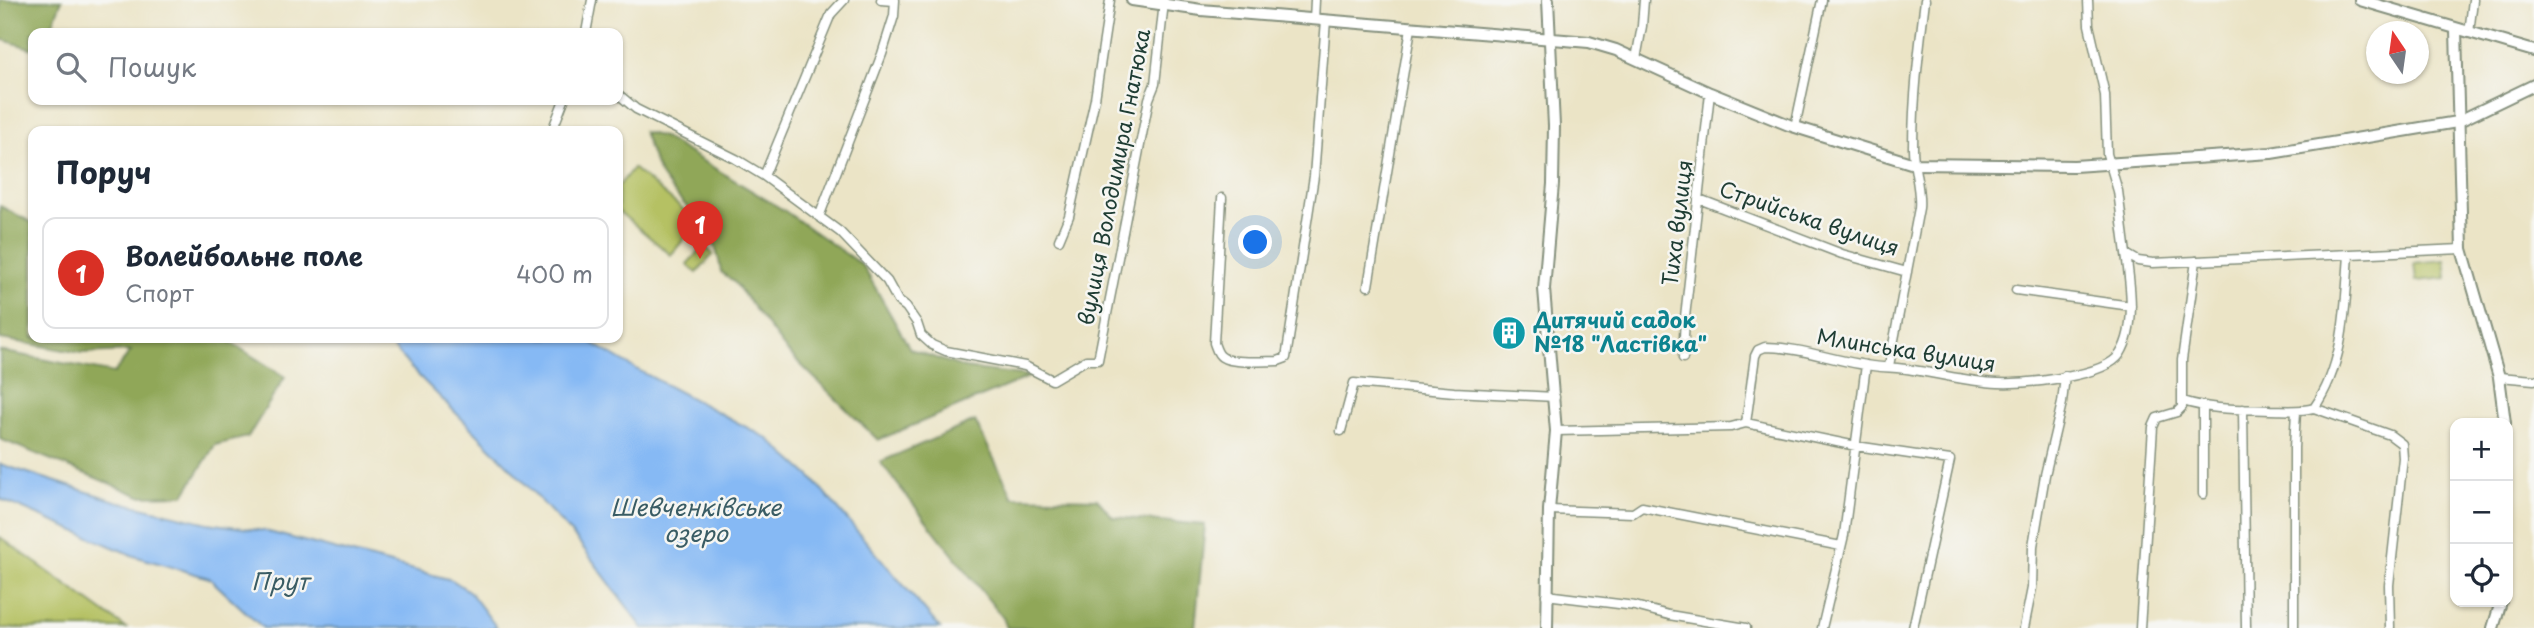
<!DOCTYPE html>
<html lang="uk">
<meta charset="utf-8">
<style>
body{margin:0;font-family:"Playpen Sans",sans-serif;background:#f2f2f3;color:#1f2937}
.controls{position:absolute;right:21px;bottom:21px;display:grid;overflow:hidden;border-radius:14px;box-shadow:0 2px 5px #0004}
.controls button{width:63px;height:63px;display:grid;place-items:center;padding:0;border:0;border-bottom:2px solid #e0e1e3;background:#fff;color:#1f2937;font:35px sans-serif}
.compass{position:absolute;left:2366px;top:21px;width:63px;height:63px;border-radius:50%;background:#fff;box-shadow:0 2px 5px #0004;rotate:347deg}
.you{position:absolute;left:1256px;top:243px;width:24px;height:24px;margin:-18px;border:5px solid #fff;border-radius:50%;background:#1a73e8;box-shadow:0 0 0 10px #1a73e833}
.badge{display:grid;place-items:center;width:46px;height:46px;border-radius:50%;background:#d93025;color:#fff;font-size:23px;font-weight:700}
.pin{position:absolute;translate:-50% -58px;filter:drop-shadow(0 2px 4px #0008)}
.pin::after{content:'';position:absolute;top:37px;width:24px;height:21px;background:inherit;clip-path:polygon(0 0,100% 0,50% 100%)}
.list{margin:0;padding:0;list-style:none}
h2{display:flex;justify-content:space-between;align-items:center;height:91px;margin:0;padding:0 28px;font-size:30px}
h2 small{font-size:23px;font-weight:400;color:#747a83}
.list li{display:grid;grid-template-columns:46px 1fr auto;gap:21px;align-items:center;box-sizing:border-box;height:112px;margin:0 14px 14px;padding:0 14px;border:2px solid #e0e1e3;border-radius:14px}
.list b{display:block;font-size:26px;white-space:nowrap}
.list p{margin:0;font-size:23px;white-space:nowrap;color:#747a83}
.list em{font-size:23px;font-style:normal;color:#747a83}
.icon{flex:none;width:38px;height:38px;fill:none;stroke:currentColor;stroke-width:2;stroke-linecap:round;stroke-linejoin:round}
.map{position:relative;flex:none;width:2534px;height:628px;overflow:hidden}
.search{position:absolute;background:#fff;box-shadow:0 2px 5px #0004;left:28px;top:28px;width:595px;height:77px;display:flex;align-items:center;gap:18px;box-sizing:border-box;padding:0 24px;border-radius:14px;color:#747a83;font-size:26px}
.panel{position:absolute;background:#fff;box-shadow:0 2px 5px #0004;left:28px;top:126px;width:595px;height:217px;border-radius:14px}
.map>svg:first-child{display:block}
.green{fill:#b5c163;stroke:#6a7f4c;stroke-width:2}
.forest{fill:#90a759;stroke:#587246;stroke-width:2}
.water{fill:#86b9f4;stroke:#527b94;stroke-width:2}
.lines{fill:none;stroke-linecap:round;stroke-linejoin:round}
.street-casing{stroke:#85907d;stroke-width:11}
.secondary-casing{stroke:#85907d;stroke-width:14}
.street{stroke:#fff;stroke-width:8}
.secondary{stroke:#fff;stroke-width:10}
.labels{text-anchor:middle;stroke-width:5;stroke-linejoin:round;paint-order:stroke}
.street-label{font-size:21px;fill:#1f3d34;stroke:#f6f6f2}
.culture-label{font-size:21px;font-weight:bold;fill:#0d838f;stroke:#f6f6f2;text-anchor:start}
.water-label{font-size:23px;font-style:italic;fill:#395c64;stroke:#f6f6f2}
</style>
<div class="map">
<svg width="2534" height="628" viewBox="0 0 2534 628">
<rect width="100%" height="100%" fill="#f6f6f2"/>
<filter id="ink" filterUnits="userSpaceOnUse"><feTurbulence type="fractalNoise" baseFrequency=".0143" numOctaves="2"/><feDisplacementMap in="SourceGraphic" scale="14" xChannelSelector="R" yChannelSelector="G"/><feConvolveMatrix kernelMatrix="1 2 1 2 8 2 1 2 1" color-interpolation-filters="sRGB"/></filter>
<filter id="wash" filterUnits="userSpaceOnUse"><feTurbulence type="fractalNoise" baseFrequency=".00686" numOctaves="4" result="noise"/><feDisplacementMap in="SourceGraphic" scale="28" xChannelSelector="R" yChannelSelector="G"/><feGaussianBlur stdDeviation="1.57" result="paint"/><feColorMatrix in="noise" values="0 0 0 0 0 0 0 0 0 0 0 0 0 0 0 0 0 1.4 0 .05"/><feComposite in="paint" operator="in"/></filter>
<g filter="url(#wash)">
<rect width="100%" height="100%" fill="#ebe4c6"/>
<path class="green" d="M633,168L698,222L671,255L618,211V187Z
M704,246L713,254L697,273L687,264Z
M2445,260L2447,278L2416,281L2414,263Z
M0,537L126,628H0Z"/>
<path class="forest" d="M0,0H62L49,33H33V49L0,39Z
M643,132L663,137L785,211L863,266L910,349L965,368L1031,376L878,440L787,351L735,283L721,272C715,222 687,214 662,177C653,164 649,146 643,132Z
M0,206L33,223V338H224L285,377L248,437L215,445L184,495L140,496L0,439V351L114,373L131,351L82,353L0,339Z
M975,421L1013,497L1097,499L1113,517L1205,525L1195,628H1007L1003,618L880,462Z"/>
<path class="water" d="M385,338H584L634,368L767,438L811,477L940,628H643L578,541L508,465L411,368Z
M0,464L116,501L208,523L265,531L452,580L470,592L497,628H263L209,578L134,556L0,499Z"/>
</g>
<g filter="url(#ink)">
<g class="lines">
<g class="street-casing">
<path id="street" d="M881,0L895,1
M2088,0L2089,25L2105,95L2107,154L2118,191L2126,254
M1314,20L1315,0
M586,33L592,0
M2469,33L2473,0
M1636,59L1642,26L1644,0
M618,94L636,109L736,159L764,176L840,232L887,281L898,301L906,307L917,323L921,335L932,345L946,351L1025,366L1052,380L1086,360H1098L1149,99L1155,84L1164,2
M1795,127L1822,0
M552,131L564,100
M764,176L831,14L844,0
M1222,198L1214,343C1216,348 1217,354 1222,357C1232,364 1265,361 1278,361L1286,358L1314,176L1326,20
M1699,199L1842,254L1907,272
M819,217L882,54L894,16L895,0
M1059,240L1069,216L1095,99L1110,0
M1368,286L1411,28
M2016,290L2131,306
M1683,358L1685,317L1710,93
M1889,366L1919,208C1921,188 1913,169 1913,148C1913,99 1919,49 1925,0
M2499,377L2534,380
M2183,401C2211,410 2240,409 2270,410C2285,410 2299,412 2314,408C2345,364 2345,307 2349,255
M2314,408L2390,435L2402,444L2403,458L2389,585L2390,628
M2243,409L2246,628
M1746,423L1856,446L1950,460L1913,628
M1341,431L1354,383L1454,392L1555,397
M1556,431L1731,427L1746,423L1755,356L1758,350L1765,347C1797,347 1829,359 1860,364C1878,368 1896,367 1913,370C1941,374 1970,382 1998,383C2026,384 2105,377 2120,354C2137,328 2130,282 2126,254L2138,261L2153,263L2462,249
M2203,494V407
M1549,510L1633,513L1642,507L1841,546
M1546,595L1635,606L1669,615L1746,628
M1822,628L1844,535L1866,365
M2024,628L2032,588L2033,546L2045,475L2062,403L2065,376
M2140,628L2153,427L2157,418L2177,412L2182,407V360L2196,261
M2294,628V448L2296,411"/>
</g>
<g class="secondary-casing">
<path id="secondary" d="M1132,0L1201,10L1589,42L1616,50L1710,93L1789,125L1914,164L2074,166L2271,153L2457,122L2534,85
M2360,0L2534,51
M2456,30L2462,249L2499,377L2505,423
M1547,628L1549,510L1556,431L1544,289L1553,184L1554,126L1548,0
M2493,628L2501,602"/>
</g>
<use href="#street" class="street"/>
<use href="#secondary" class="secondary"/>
</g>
</g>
<defs>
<g id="building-disc" transform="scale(1.75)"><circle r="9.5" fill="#0f9aa8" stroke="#f6f6f2"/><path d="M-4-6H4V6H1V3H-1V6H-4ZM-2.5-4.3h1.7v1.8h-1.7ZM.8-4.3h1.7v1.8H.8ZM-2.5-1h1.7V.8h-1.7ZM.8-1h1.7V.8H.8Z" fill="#fff"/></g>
</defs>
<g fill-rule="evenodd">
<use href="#building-disc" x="1509" y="333"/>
</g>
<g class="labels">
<g class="street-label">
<text transform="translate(1115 177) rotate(-79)" y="7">вулиця Володимира Гнатюка</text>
<text transform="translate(1809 219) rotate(19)" y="7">Стрийська вулиця</text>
<text transform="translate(1678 223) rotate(-83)" y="7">Тиха вулиця</text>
<text transform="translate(1906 351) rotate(9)" y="7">Млинська вулиця</text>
</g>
<g class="culture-label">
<text x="1534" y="328">Дитячий садок<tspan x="1534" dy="24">№18 "Ластівка"</tspan></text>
</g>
<g class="water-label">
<text x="696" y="516">Шевченківське<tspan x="696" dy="26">озеро</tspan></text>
<text x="280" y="590">Прут</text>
</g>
</g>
</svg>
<div class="controls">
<button>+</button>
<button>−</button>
<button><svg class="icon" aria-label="locate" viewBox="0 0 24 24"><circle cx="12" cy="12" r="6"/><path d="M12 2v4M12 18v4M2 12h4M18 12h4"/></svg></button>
</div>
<svg class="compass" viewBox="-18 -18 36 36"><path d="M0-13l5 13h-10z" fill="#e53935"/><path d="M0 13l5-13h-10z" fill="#747a83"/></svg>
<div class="you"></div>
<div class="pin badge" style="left:700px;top:259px">1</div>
<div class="search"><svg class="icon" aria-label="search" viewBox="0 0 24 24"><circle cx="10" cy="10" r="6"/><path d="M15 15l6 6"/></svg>Пошук</div>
<section class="panel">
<h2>Поруч<small></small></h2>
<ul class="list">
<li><span class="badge">1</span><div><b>Волейбольне поле</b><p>Спорт</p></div><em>400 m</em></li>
</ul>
</section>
</div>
